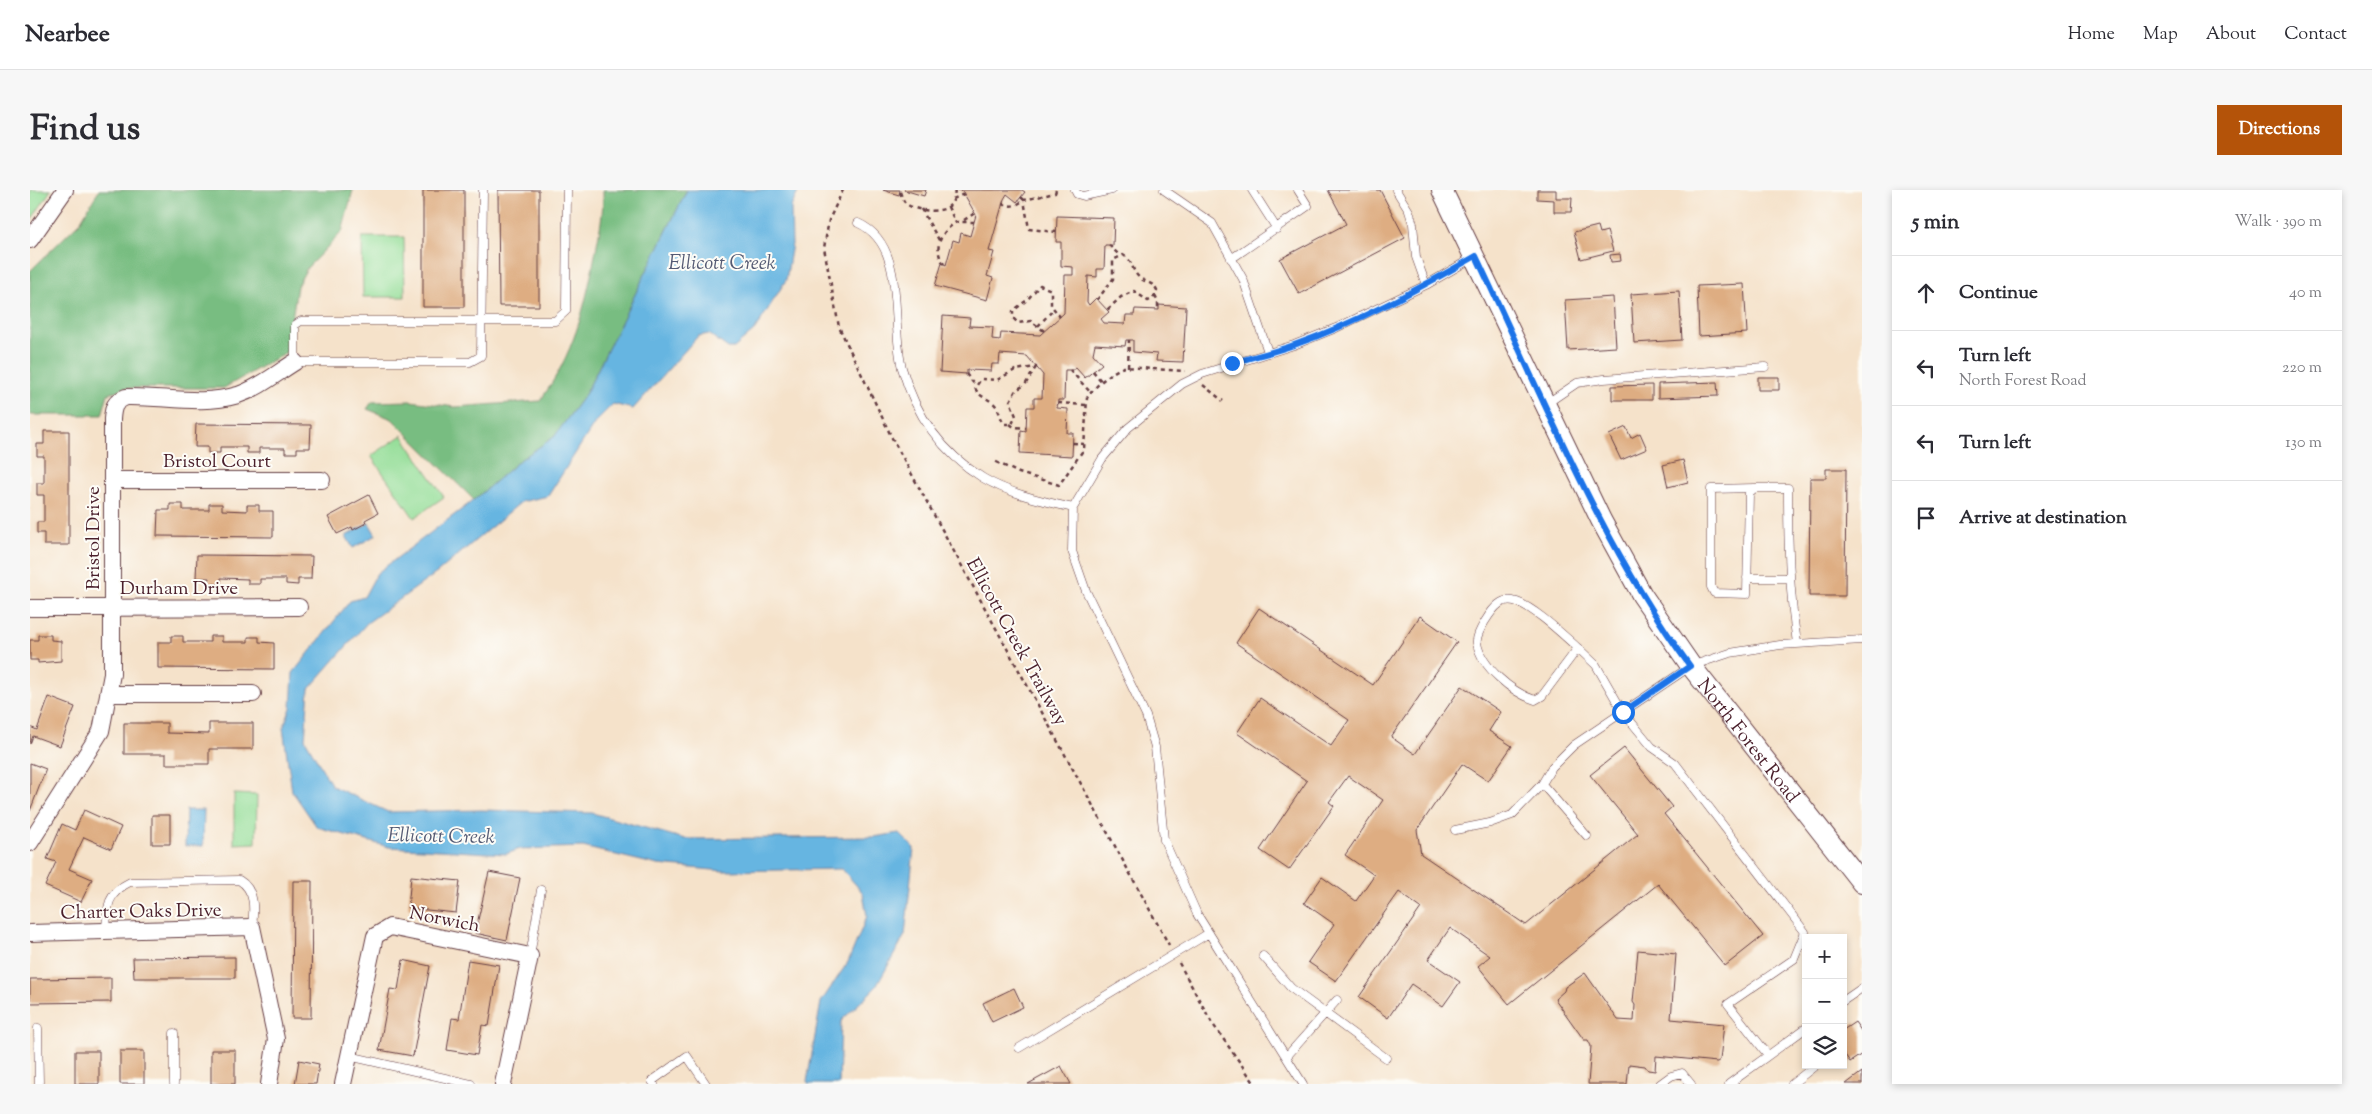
<!DOCTYPE html>
<meta charset="utf-8">
<style>
body{margin:0;font-family:"Sorts Mill Goudy",serif;background:#f7f7f7;color:#2b2b33}
.controls{position:absolute;right:15px;bottom:15px;display:grid;overflow:hidden;border-radius:0px;box-shadow:0 2px 8px #0003}
.controls button{width:45px;height:45px;display:grid;place-items:center;padding:0;border:0;border-bottom:1px solid #e1e1e2;background:#fff;color:#2b2b33;font:25px sans-serif}
.stop{position:absolute;width:15px;height:15px;margin:-11px;border:4px solid #1a73e8;border-radius:50%;background:#fff}
.stop.end{background:#1a73e8;border-color:#fff;box-shadow:0 1px 5px #0008}
.list{margin:0;padding:0;list-style:none}
h2{display:flex;justify-content:space-between;align-items:center;height:65px;margin:0;padding:0 20px;font-size:21px}
h2 small{font-size:16px;font-weight:400;color:#7c7c81}
.list li{display:grid;grid-template-columns:32px 1fr auto;gap:15px;align-items:center;box-sizing:border-box;height:75px;padding:0 20px;border-top:1px solid #e1e1e2}
.list b{display:block;font-size:19px;white-space:nowrap}
.list p{margin:0;font-size:16px;white-space:nowrap;color:#7c7c81}
.list em{font-size:16px;font-style:normal;color:#7c7c81}
.icon{flex:none;width:28px;height:28px;fill:none;stroke:currentColor;stroke-width:2;stroke-linecap:round;stroke-linejoin:round}
.map{position:relative;flex:none;width:1832px;height:894px;overflow:hidden;border-radius:0px}
header{display:flex;align-items:center;gap:30px;box-sizing:border-box;height:70px;padding:0 25px;background:#fff;border-bottom:1px solid #e1e1e2}
header strong{font-size:24px}
nav{display:flex;gap:28px;margin-inline-start:auto;font-size:18px}
.intro{display:flex;align-items:center;justify-content:space-between;box-sizing:border-box;height:120px;padding:0 30px}
h1{margin:0;font-size:35px}
.button{padding:12px 22px;border-radius:0px;background:#b45309;color:#fff;font-size:18px;font-weight:700}
main{display:flex;gap:30px;padding:0 30px}
aside{flex:1;background:#fff;border-radius:0px;box-shadow:0 2px 8px #0003}
.map>svg:first-child{display:block}
.green{fill:#95de99;stroke:#707e62}
.forest{fill:#78bd81;stroke:#616e56}
.water{fill:#66b5e1;stroke:#586a86}
.building{fill:#dead82}
.lines{fill:none;stroke-linecap:round;stroke-linejoin:round}
.service-casing{stroke:#643c43;stroke-width:9}
.minor-casing{stroke:#643c43;stroke-width:18}
.tertiary-casing{stroke:#643c43;stroke-width:22}
.path{stroke:#643c43;stroke-width:2.5;stroke-dasharray:4 4;stroke-linecap:butt}
.service{stroke:#fff;stroke-width:8}
.minor{stroke:#fff;stroke-width:16}
.tertiary{stroke:#fff;stroke-width:20}
.route{stroke:#1a73e8;stroke-width:6}
.labels{text-anchor:middle;stroke-width:4;stroke-linejoin:round;paint-order:stroke}
.street-label{font-size:19px;fill:#4a1f2b;stroke:#fdfcf7}
.water-label{font-size:20px;font-style:italic;fill:#555b74;stroke:#fdfcf7}
</style>
<header>
<strong>Nearbee</strong>
<nav><a>Home</a><a>Map</a><a>About</a><a>Contact</a></nav>
</header>
<div class="intro"><h1>Find us</h1><a class="button">Directions</a></div>
<main>
<div class="map">
<svg width="1832" height="894" viewBox="0 0 1832 894">
<rect width="100%" height="100%" fill="#fdfcf7"/>
<filter id="ink" filterUnits="userSpaceOnUse"><feTurbulence type="fractalNoise" baseFrequency=".02" numOctaves="2"/><feDisplacementMap in="SourceGraphic" scale="10" xChannelSelector="R" yChannelSelector="G"/><feConvolveMatrix kernelMatrix="1 2 1 2 8 2 1 2 1" color-interpolation-filters="sRGB"/></filter>
<filter id="wash" filterUnits="userSpaceOnUse"><feTurbulence type="fractalNoise" baseFrequency=".0096" numOctaves="4" result="noise"/><feDisplacementMap in="SourceGraphic" scale="20" xChannelSelector="R" yChannelSelector="G"/><feGaussianBlur stdDeviation="1.12" result="paint"/><feColorMatrix in="noise" values="0 0 0 0 0 0 0 0 0 0 0 0 0 0 0 0 0 1.4 0 .05"/><feComposite in="paint" operator="in"/></filter>
<g filter="url(#wash)">
<rect width="100%" height="100%" fill="#f5e2ca"/>
<path class="green" d="M0,0H21L0,32Z
M332,47H374L375,107H333Z
M372,245L414,307L384,328L341,266Z
M204,604L227,605L226,653L204,654Z"/>
<path class="forest" d="M69,0H323L312,42L277,78L267,96L257,162L194,198H94L78,204L72,225H0V81L50,32Z
M573,0H657L556,203L524,247L490,270L444,310L362,229L337,219L342,212L381,211L425,217L510,211C544,163 554,122 565,65C569,43 574,22 573,0Z"/>
<path class="water" d="M657,0H769L761,17L762,54L756,90L725,140L704,158H698L679,144L668,146L603,219L583,214L566,231L518,306L491,312L408,382L337,433L279,499L275,549L302,596L358,622L451,620L562,623L655,649L844,647L869,643L884,658L875,745L846,797L811,831L809,894H778L777,892L791,812L818,772L837,726L833,703L812,679L694,681L628,675L553,657L490,659L476,664L359,657L287,637L262,601L253,538L261,518L263,483L320,411L334,407L347,383L444,310L490,270L524,247L556,203Z
M339,333L346,345L323,358L316,346Z
M156,620H174L173,656H155Z"/>
<g id="blocks">
<path class="building" d="M393,0H434V117H393Z
M468,0H509V116H469Z
M853,0H870L869,5Z
M874,0H896L894,6Z
M928,0H992L995,2L987,12L977,4L974,9L959,61L964,62L957,86L963,88L957,110L905,96L912,73L916,75L923,50L929,52L931,43L940,46L946,25L933,2Z
M1298,0H1350L1375,48L1269,104L1250,69L1316,34Z
M1507,0H1526V8H1542L1541,22H1524V10L1507,9Z
M1027,26L1084,28L1083,55H1075L1074,79H1067V87L1058,86L1057,112L1059,115L1066,108L1079,122L1071,129L1074,133L1095,134L1096,125H1104L1105,119L1129,120V115L1156,117L1153,172L1126,171L1127,164L1103,162V150H1096L1095,156L1065,154L1063,164L1072,174L1055,188L1046,178L1043,180H1035L1034,210H1028L1027,218L1038,219L1037,243H1043L1042,266L990,263L991,240L996,241L997,217H1004V208H1012L1013,185L997,166L970,164L969,174H962L961,181L937,180V184L910,182L913,126L940,128L939,136L963,137L962,149L970,150L971,143L1010,145L1034,123L1035,85H1043V77L1031,76V52H1026Z
M1568,36L1570,43L1577,41L1583,61L1551,69L1544,42Z
M1590,64L1591,71L1581,72L1580,65Z
M1714,94L1717,143L1669,146L1667,96Z
M1649,101L1652,150L1604,153L1601,104Z
M1583,107L1586,157L1538,160L1535,110Z
M1728,187H1749V200H1728Z
M1687,192L1688,206L1628,208V194Z
M1622,195V210H1582V196Z
M166,234L281,235L280,258H267V263H255V258H229V263H217V257H190V263H178V257H165Z
M1596,237L1601,248L1610,243L1617,259L1591,270L1579,245Z
M14,241H39V355H14V343H7V332H14V305H7V293H14V266H7V254H14Z
M1653,270L1658,292L1638,297L1633,275Z
M1796,279H1816L1815,406H1779L1780,288H1796Z
M339,305L348,323L335,330L336,333L323,340L322,337L307,344L298,327Z
M140,314H153V320H179V314H192V320L217,321V315H229V321H243V347L127,346L128,320H140Z
M167,365L282,366L281,389H268V395L256,394V389H230V394H218V389L191,388V394H179V388H166Z
M1229,418L1343,495L1390,426L1427,452L1361,547L1385,564L1432,496L1471,522L1459,541L1482,556L1458,591L1432,574L1387,640L1391,664L1496,735L1608,644L1560,585L1594,558L1642,617L1634,624L1733,746L1695,776L1628,694L1479,814L1448,776L1460,766L1420,738L1398,770L1430,792L1413,816L1381,794L1358,828L1329,807L1391,718L1369,702L1306,791L1278,772L1304,734L1274,713L1292,687L1326,711L1344,685L1315,665L1353,610L1318,586L1299,612L1304,616L1259,680L1230,660L1277,591L1207,543L1230,508L1301,556L1319,530L1206,453Z
M8,445H21V450L31,451V471L8,473V470H0V450H8Z
M141,446H153V452H180V446H192V452H218V447H229V452L244,453V479L128,478V452H141Z
M19,507L45,517L30,556L3,546L0,554V537L7,540Z
M94,533H137V543L179,544V533H223V559H179V574H136V564H94Z
M0,573L16,579L0,621Z
M54,620L91,637L81,659L54,647L39,679L62,689L51,712L15,696L26,672L17,669L32,634L45,640Z
M122,625H140V654H122Z
M459,682L490,688L477,750L445,743Z
M381,686L430,691L426,723L378,718Z
M263,691H282L281,828H262Z
M1608,760L1646,764L1641,829L1694,834L1690,870L1687,872L1626,866L1625,881L1618,880L1615,876L1599,874L1597,894H1558L1561,856L1558,850H1554L1525,809L1534,801L1535,797L1555,783L1588,830L1604,831L1605,815L1603,812Z
M205,767V788H104L103,768Z
M373,770L400,776L383,866L349,860L360,799L368,800Z
M438,770L469,775L459,836L452,835L447,865L417,860L422,828L429,829Z
M81,788V812L0,813V789Z
M984,798L993,817L962,832L953,813Z
M1825,832L1832,842V864L1820,872L1813,862V840Z
M181,860H205V894H181Z
M45,861H69V894H45Z
M90,861H114V894H90Z
M269,870L289,874L286,894H265Z
M1031,876L1041,894H998Z
M1832,882V894H1816Z"/>
</g>
</g>
<g filter="url(#ink)">
<use href="#blocks" fill-opacity="0" stroke="#643c43" stroke-width="1"/>
<g class="lines">
<g class="service-casing">
<path id="service" d="M453,0L451,166L440,172H265V135L271,131H525L536,121L537,0
M1045,0L1047,4L1054,6L1082,0
M1134,0L1182,33L1213,89L1238,162
M1222,0L1247,39
M1366,0L1379,21L1383,34L1386,67L1396,95
M828,33C878,55 860,132 872,178C885,224 912,263 953,288C980,304 1013,311 1043,318
M1201,69L1278,16L1268,0
M1516,214L1547,193L1574,189L1735,177
M1725,298L1681,299V397L1684,403L1717,404L1719,303L1725,298H1758C1758,351 1759,401 1767,453
M1717,388H1759
M1548,458C1533,445 1505,418 1487,412C1481,410 1474,410 1469,414C1462,419 1445,444 1447,453C1451,477 1483,503 1505,510L1512,506L1548,458L1566,475L1593,522L1622,557L1645,573L1775,742L1764,769L1698,814L1738,865
M1512,594L1557,646
M1425,640L1460,633L1482,625L1512,594L1522,577L1544,555L1661,476L1700,463L1750,455L1832,450
M76,740C77,717 77,703 100,692L209,690C226,700 224,720 222,737
M500,766L511,700
M1233,766L1261,798L1356,868
M1813,811L1832,798
M8,838L9,894
M144,843V894
M989,858L1179,743
M319,866L441,894
M1257,866L1307,810
M624,894L622,891L657,866L676,894
M1273,894L1167,724L1134,650L1125,557L1116,526L1056,401L1042,361L1043,318L1072,269L1098,238L1152,194L1172,184L1264,155L1306,138L1396,95L1444,67
M1630,894L1641,886L1652,883L1661,894
M1699,894L1776,838
M1762,894L1786,875"/>
</g>
<g class="minor-casing">
<path id="minor" d="M0,50L35,0
M82,290H292
M0,418L269,417
M78,504H223
M0,653L71,541L82,484V229C83,217 84,212 96,207C135,206 170,216 208,205C229,198 247,183 265,172
M0,743L222,737L246,849L239,894
M313,894L345,746L360,737L500,766L473,894"/>
</g>
<g class="tertiary-casing">
<g id="tertiary">
<path id="s1" d="M1412,0L1571,330L1612,405L1661,476L1832,693"/>
</g>
</g>
<path class="path" d="M813,0L799,30L794,58L809,137L862,248L1139,755
M1026,0L1025,3L994,10L999,39L1026,42
M870,2C872,7 873,12 878,15C887,21 913,24 920,15C924,12 924,5 925,0
M923,9L934,4
M972,14C982,17 986,16 994,10L991,7
M918,17L926,33
M891,19L909,50
M934,30L945,23
M1079,55L1090,66
M914,74C902,58 911,41 927,32H944
M1125,106L1128,112V120
M1067,110L1083,89V70L1093,65C1104,71 1101,81 1110,88C1116,93 1123,92 1127,100L1123,109L1118,111L1104,101L1091,107L1077,120
M1008,136L1023,120
M1014,141L1001,131L988,133L983,128V121L997,110L1010,95L1021,100V115L1030,127
M1006,177L995,195L986,200L980,211L986,226L982,234H975C969,228 970,218 963,213C956,207 949,207 945,198L951,189L967,190L985,180Z
M1098,177L1099,150
M1040,180L1061,203
M1063,181L1072,192
M936,184L946,196
M1173,195L1193,211
M1028,213L1056,215
M980,234L984,237L996,238
M1043,253L1054,254
M966,272L989,283L1029,295L1054,259L1057,208C1065,196 1080,182 1094,177L1155,181
M1149,773L1182,833L1225,894"/>
<use href="#service" class="service"/>
<use href="#minor" class="minor"/>
<use href="#tertiary" class="tertiary"/>
</g>
</g>
<g class="lines" filter="url(#ink)">
<path class="route" d="M1202,173C1223,167 1244,162 1264,155C1327,133 1388,99 1446,66C1512,205 1569,351 1660,476L1593,522"/>
</g>
<g class="labels">
<g class="street-label">
<text x="187" y="277">Bristol Court</text>
<text transform="translate(62 348) rotate(-90)" y="7">Bristol Drive</text>
<text x="149" y="404">Durham Drive</text>
<text transform="translate(988 451) rotate(61)" y="7">Ellicott Creek Trailway</text>
<text dy="7" stroke="none"><textPath href="#s1" startOffset="632">North Forest Road</textPath></text>
<text transform="translate(111 720) rotate(-1)" y="7">Charter Oaks Drive</text>
<text transform="translate(415 728) rotate(11)" y="7">Norwich</text>
</g>
<g class="water-label">
<text x="692" y="79">Ellicott Creek</text>
<text transform="translate(411 645) rotate(1)" y="7">Ellicott Creek</text>
</g>
</g>
</svg>
<div class="controls">
<button>+</button>
<button>−</button>
<button><svg class="icon" aria-label="layers" viewBox="0 0 24 24"><path d="M12 4l9 5-9 5-9-5zM3 14l9 5 9-5"/></svg></button>
</div>
<div class="stop" style="left:1593px;top:522px"></div>
<div class="stop end" style="left:1202px;top:173px"></div>
</div>
<aside>
<h2>5 min<small>Walk · 390 m</small></h2>
<ul class="list">
<li><svg class="icon" aria-label="ahead" viewBox="0 0 24 24"><path d="M12 20V5M6 11l6-6 6 6"/></svg><div><b>Continue</b></div><em>40 m</em></li>
<li><svg class="icon" aria-label="left" viewBox="0 0 24 24"><path d="M17 20v-9H6M10 6l-5 5 5 5"/></svg><div><b>Turn left</b><p>North Forest Road</p></div><em>220 m</em></li>
<li><svg class="icon" aria-label="left" viewBox="0 0 24 24"><path d="M17 20v-9H6M10 6l-5 5 5 5"/></svg><div><b>Turn left</b></div><em>130 m</em></li>
<li><svg class="icon" aria-label="arrive" viewBox="0 0 24 24"><path d="M6 21V4h12l-3 4 3 4H6"/></svg><div><b>Arrive at destination</b></div></li>
</ul>
</aside>
</main>
